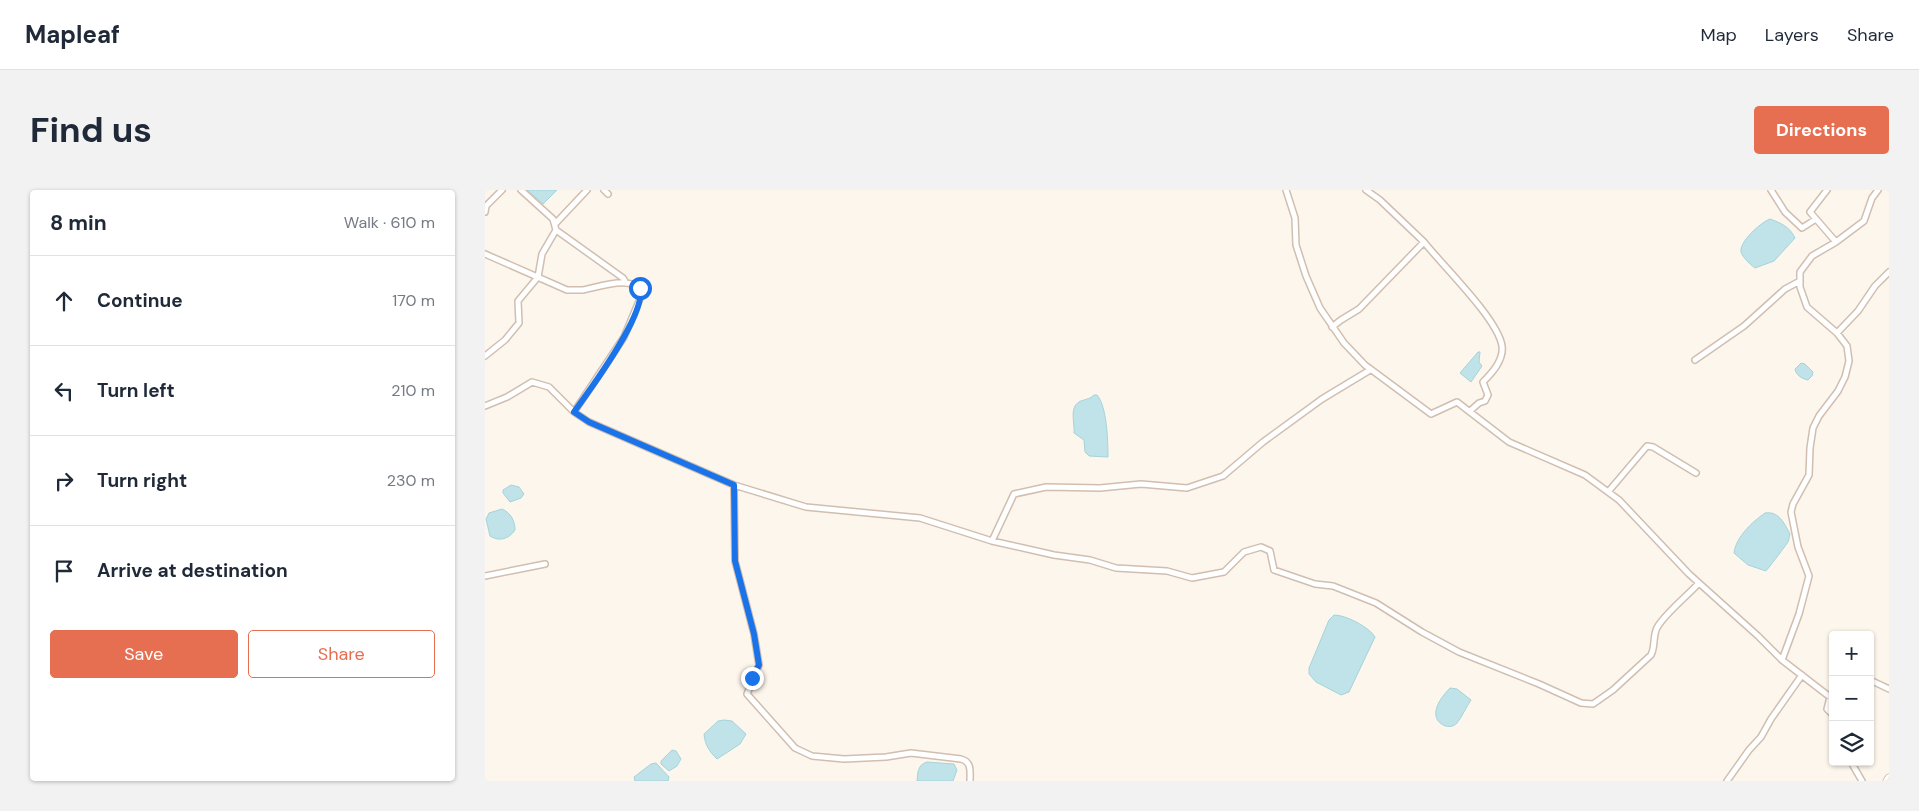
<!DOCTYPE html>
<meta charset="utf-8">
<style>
body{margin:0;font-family:"DM Sans",sans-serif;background:#f2f2f3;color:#1f2937}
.controls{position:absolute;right:15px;bottom:15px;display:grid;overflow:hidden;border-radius:5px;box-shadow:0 1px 4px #0004}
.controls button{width:45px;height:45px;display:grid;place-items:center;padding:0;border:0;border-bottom:1px solid #e0e1e3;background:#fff;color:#1f2937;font:25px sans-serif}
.stop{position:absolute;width:15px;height:15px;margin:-11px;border:4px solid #1a73e8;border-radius:50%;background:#fff}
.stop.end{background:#1a73e8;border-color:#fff;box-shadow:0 1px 5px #0008}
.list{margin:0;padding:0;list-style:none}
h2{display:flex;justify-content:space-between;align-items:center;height:65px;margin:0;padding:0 20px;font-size:21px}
h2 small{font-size:16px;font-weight:400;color:#747a83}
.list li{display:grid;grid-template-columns:32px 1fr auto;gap:15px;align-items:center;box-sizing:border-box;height:90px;padding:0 20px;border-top:1px solid #e0e1e3}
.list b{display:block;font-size:19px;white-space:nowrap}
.list em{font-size:16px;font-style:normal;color:#747a83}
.actions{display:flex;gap:10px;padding:15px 20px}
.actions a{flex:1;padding:11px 0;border:1px solid #e76f51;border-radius:5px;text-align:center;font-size:18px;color:#e76f51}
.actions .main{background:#e76f51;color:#fff}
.icon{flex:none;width:28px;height:28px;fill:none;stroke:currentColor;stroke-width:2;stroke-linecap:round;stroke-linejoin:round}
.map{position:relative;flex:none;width:1404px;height:591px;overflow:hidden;border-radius:5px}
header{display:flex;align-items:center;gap:30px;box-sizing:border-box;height:70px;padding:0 25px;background:#fff;border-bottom:1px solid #e0e1e3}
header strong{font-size:24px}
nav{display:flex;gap:28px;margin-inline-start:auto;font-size:18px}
.intro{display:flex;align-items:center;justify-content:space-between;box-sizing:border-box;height:120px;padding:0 30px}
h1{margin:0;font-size:35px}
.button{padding:12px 22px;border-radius:5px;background:#e76f51;color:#fff;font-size:18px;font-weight:700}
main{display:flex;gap:30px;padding:0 30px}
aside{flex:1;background:#fff;border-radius:5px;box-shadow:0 1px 4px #0004}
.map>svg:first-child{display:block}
.water{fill:#bfe3e8;stroke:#a5d3da}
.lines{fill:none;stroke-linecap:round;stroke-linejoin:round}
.street-casing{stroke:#d1beb0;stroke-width:8}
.secondary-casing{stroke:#d6c0b0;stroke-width:9}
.street{stroke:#fff;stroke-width:5}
.secondary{stroke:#fff;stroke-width:7}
.route{stroke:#1a73e8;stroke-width:6}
</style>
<header>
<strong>Mapleaf</strong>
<nav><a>Map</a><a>Layers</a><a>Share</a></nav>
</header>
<div class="intro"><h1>Find us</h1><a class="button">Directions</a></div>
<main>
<aside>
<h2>8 min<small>Walk · 610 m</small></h2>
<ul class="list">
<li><svg class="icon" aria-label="ahead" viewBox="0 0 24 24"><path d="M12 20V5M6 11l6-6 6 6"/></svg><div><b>Continue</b></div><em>170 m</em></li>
<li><svg class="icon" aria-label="left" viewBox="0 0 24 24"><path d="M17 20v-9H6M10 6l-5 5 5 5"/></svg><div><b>Turn left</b></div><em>210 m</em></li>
<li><svg class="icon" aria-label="right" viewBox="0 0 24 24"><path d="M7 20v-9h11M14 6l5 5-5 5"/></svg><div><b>Turn right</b></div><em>230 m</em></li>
<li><svg class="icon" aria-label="arrive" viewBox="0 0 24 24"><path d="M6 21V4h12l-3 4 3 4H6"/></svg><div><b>Arrive at destination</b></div></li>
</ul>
<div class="actions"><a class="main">Save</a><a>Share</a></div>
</aside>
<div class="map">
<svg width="1404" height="591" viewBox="0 0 1404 591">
<rect width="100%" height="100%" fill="#fdf6ec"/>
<path class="water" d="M42,0H72L58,14Z
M1285,29C1296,33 1305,37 1310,48L1289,71L1270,78C1265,74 1258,68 1256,62C1254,52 1276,32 1285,29Z
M993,162H995L994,172L997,176L986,192L975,183Z
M1316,173L1320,174L1328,182L1327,186L1323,190C1317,189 1311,185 1310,179Z
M609,205H612C622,216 623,252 623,267L604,266L600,262L599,250L589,243C590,234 584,218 594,212C599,209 604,210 609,205Z
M26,295L34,297L39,304L36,308L25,312L18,303V300Z
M17,319C26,323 30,331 30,340C24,349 14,352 5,346L1,329L4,323Z
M1280,323C1294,321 1299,333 1305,344C1304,347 1304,350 1303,352C1302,354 1282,380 1281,381L1263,375L1249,363C1251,347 1267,332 1280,323Z
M849,425C861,425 884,437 890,447L864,502L856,505L831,492L824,484V478L844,430Z
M965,498L972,499L986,510C981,517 977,527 972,533C965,541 952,534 951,526C949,516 959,504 965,498Z
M239,530L247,531L261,544L255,554L232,569C224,561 220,555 219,544L233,531Z
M187,560L191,561L196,569L192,576L184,581L176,574V571Z
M442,572L469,574L472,580L468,591H432C433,583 432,575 442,572Z
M171,573L184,587L183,591H150L149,587L166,574Z"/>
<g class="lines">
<g class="street-casing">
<path id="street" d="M36,0L68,29L71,40L138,88L141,93
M119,0L123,4
M801,0L810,28L811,55L821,86L835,118L859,153L880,175L946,224L972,212L1024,252L1100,285L1134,310L1204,384L1273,446L1297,470L1345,507L1342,519L1348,525
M881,0L895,10L939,52
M1286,0L1300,22L1317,38L1331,29
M1342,0L1325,22L1351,52
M0,22L1,16L17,0
M70,34L102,0
M0,64L82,100C87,100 93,100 98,100C114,97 150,83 157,104L139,147L89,222
M847,137L856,130L874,119L939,52C957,75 1013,129 1017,156C1019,170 1007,183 998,192L1003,205L1000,211L994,213L985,221
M1352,143L1373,121L1390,96L1404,82
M0,166L20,150L34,133L33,111L53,87L57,64L71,40
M1210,170L1259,136L1300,99L1315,91
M0,216L22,207L47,192L64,197L89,222L104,232L249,295L321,317L435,328L507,351L529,304L561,297L615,298L656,294L702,298L738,286L778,252L837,209L885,180
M249,295L250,371L269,444L274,475L262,504L310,558L327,566L359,569L401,567L426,563L476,569C487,572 485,581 485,591
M1123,302L1162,256L1168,257L1211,283
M507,351L569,365L605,370L631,378L682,381L707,388L739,382L759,362L776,357L785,361L789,380L830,394L848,396L891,413L937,442L974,462L1054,494L1096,513L1108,514L1128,500L1166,465C1171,455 1167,445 1173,436C1182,422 1202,406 1214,393
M0,386L60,374
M1297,470L1314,424L1324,386L1313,357L1306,322L1308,314L1324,285L1325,258L1328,238L1334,226L1353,201L1360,187L1364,171L1362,156L1352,143L1322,117L1315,97V82L1327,66L1351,52L1379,31L1387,8L1393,0
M1385,490L1404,499
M1366,572L1377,591
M1242,591L1264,560L1276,547L1286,529L1317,485"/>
</g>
<g class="secondary-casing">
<path id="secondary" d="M1402,591L1404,588"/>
</g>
<use href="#street" class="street"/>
<use href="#secondary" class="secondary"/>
</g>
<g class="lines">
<path class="route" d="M155,98C162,123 105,200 89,222L104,232L249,295L250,371L269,444L274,475L267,488"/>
</g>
</svg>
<div class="controls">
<button>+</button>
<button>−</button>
<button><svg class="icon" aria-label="layers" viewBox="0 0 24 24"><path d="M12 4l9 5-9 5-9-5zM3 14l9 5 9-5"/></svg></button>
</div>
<div class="stop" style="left:155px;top:98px"></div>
<div class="stop end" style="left:267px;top:488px"></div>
</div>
</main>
